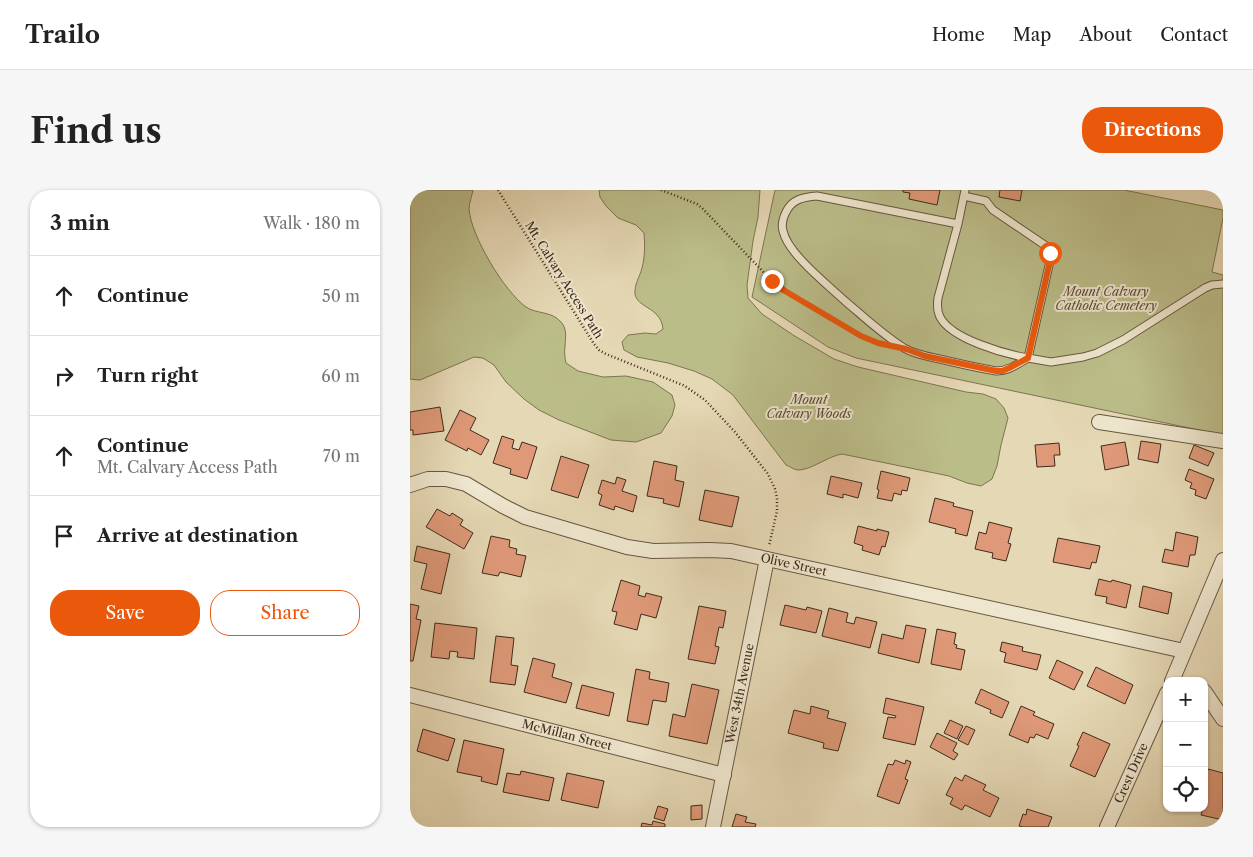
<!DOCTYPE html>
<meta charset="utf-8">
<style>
body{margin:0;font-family:"Libre Caslon Text",serif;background:#f6f6f6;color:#222}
.controls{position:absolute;right:15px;bottom:15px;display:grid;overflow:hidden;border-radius:10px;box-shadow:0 1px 4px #0004}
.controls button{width:45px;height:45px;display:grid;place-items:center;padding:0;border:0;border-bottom:1px solid #e0e0e0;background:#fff;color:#222;font:25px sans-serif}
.stop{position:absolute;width:15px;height:15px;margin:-11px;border:4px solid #ea580c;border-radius:50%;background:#fff}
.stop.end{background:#ea580c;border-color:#fff;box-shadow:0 1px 5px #0008}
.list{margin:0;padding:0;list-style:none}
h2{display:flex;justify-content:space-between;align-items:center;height:65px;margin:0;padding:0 20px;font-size:21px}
h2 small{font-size:16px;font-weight:400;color:#767676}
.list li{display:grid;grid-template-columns:32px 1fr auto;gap:15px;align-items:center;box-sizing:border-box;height:80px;padding:0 20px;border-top:1px solid #e0e0e0}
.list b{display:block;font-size:19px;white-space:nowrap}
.list p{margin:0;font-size:16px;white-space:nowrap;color:#767676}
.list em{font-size:16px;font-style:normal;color:#767676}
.actions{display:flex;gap:10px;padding:15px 20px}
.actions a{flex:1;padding:11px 0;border:1px solid #ea580c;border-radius:20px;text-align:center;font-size:18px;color:#ea580c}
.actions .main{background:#ea580c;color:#fff}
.icon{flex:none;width:28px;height:28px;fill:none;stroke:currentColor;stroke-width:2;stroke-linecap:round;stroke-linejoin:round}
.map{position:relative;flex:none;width:813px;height:637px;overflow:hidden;border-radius:20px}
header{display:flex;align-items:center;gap:30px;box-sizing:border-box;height:70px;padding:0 25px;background:#fff;border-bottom:1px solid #e0e0e0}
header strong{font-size:24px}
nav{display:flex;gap:28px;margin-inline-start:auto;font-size:18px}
.intro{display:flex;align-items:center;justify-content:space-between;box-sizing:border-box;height:120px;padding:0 30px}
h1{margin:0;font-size:35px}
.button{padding:12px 22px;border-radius:20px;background:#ea580c;color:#fff;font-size:18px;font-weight:700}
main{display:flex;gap:30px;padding:0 30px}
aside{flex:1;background:#fff;border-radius:20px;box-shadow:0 1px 4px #0004}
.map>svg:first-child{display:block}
.green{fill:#bbbd89;stroke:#7e7452}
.building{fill:#df9978;stroke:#402b1b}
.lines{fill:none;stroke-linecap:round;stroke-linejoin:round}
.lane-casing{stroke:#695641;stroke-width:9}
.street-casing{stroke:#695641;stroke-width:16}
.path{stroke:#402b1b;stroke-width:2.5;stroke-dasharray:1 2.5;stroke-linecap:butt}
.lane{stroke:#eee6ce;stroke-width:7}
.street{stroke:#eee6ce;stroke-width:14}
.route{stroke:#ea580c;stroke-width:6}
.labels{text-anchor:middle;stroke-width:4;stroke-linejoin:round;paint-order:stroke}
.street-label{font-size:12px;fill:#402b1b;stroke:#eee6ce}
.park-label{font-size:12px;font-style:italic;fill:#594831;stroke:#eee6ce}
</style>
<header>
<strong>Trailo</strong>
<nav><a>Home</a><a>Map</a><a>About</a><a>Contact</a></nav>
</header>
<div class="intro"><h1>Find us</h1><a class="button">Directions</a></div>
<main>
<aside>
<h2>3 min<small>Walk · 180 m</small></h2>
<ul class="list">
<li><svg class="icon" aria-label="ahead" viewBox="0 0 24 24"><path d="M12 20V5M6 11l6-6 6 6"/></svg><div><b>Continue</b></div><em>50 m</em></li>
<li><svg class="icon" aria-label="right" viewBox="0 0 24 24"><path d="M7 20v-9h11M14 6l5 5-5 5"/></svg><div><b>Turn right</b></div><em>60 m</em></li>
<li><svg class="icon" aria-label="ahead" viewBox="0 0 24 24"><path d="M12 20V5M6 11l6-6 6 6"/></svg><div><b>Continue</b><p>Mt. Calvary Access Path</p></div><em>70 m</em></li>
<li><svg class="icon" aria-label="arrive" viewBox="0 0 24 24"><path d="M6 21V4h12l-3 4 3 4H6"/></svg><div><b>Arrive at destination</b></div></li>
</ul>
<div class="actions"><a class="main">Save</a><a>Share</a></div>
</aside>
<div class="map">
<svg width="813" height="637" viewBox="0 0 813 637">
<rect width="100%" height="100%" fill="#e5d8b4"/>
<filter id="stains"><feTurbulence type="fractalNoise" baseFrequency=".004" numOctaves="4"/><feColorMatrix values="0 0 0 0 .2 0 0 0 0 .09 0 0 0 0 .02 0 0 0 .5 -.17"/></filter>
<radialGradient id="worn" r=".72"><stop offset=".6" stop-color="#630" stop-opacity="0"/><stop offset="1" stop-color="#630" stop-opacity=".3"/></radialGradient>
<path class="green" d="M0,0H63C62,6 59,13 59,19C61,46 94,101 116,117C126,124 142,121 151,132C158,140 155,148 155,157C154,162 155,168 156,173L168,181L193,187L216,186L243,192L262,205L265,215L262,226L251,243L226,252L201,250L149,230L129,220L114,209L96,192L84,175L73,168L64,167L10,190L0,189Z
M189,0H350L348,27L343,51L337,95L338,108L352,124L383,145L424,169L448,177L556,202L573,204L586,209L594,218L598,228L591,255L587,276L582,289L571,296L557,293L539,286L432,264C418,266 400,281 387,280C383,279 379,276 376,275L323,205L302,189L284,181L258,173L227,167L214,160L212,152L218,145L235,143L246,144L253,139C251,117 227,118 225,104C224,95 230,86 232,78C235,66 235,55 234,43L226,35L208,28L196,16L190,7Z
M365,0H714L813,20V28L802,82L813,85V245L446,168L418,157L342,107Z"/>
<path class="building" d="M493,0H530L527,15L499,9L500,3L493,2Z
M590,0H612L610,11L589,7Z
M30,217L34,241L3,245V240H0V222Z
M50,220L66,228L60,240L79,250L71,265L58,258L57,261L35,250Z
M92,246L104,250L102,258L109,260L112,252L127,257L117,289L100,284L101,279L83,273Z
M731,251L751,254L748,273L728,269Z
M715,252L719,275L695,280L691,256Z
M649,253L650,265H644L645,276L627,277L625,255Z
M784,255L804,263L798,276L779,268Z
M151,266L179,275L168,308L141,300Z
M244,271L267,276L265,290L274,292L269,317L253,313L254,309L237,306Z
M779,279L804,289L796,309L785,305L786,300L780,298L782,293L775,290Z
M471,281L500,288L497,301L492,300L491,305L484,303L482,311L467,308L469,300L467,299Z
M421,286L452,293L448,308L433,304V308L417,304Z
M207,287L216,290L212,301L227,306L223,322L205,316L204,320L189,315L192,305L188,303L192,290L205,294Z
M295,300L329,307L322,337L289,330Z
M525,308L544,313L543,316L563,321L557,346L545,343L546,339L519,332Z
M27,319L40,326L42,323L53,330L50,335L63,343L54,359L16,337Z
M579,332L602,338L598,353L601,354L596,371L582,368L583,363L565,359L569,342L576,344Z
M448,336L467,341V339L479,342L475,357L472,356L469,365L452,360L453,356L444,353Z
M766,342L788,347L785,365H780L778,377L752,372L755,359L763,361Z
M81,346L100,350L99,357L107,359L106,364L116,366L111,387L90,382L88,386L72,383Z
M648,348L690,356L686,373L682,372L680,379L643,372Z
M7,356L40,364L31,404L11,399L17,374L4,371Z
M689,389L701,392L702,390L721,395L716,418L696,413L697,407L685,405Z
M211,390L230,396L228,405L235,407L236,403L252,407L246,428L231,424L227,440L204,434L207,422L202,421Z
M733,396L762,403L758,424L729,417Z
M0,414L9,416L6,429L11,430L3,471H0Z
M375,415L396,420L397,417L412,421L406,443L370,435Z
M289,416L316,421L313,438L309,437L305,456L309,457L305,474L278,469Z
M419,418L438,423L436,432L444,434L446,427L467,432L460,458L412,446Z
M25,433L67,438L64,469L47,467L48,462L40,461L39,469L21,467Z
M496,435L516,439L509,473L468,463L472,444L493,449Z
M527,439L546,443L544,454L547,455L546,458L555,460L551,480L521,474Z
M86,446L104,448L101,475L108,476L105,495L80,492Z
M592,452L613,457L612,461L631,465L627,480L594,472L596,463L590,461Z
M123,468L145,474L142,487L162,493L156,513L114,502Z
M647,470L673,482L664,500L639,488Z
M686,477L723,495L715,514L677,496Z
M226,479L240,482L239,489L259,493L256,512L243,510L238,535L217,531Z
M282,494L309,500L297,554L259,546L263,524L275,527Z
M172,495L204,503L199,526L166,518Z
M571,499L599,512L592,528L580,523L581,520L565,513Z
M476,508L514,517L505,555L473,548L478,527L485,528L486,526L473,523Z
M401,516L419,521L417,528L436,533L428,561L413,558L414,553L378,543L384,520L400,524Z
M611,516L625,522L623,525L644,534L638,549L626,544L624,548L620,547L618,553L599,545Z
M540,530L553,536L547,549L534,543Z
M556,536L565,540L558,555L548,550Z
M13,539L45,549L38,571L7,561Z
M673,542L700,554L685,587L660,576L669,556L667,555Z
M527,543L547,553L543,561L548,564L544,570L520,557Z
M54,550L94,559L87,595L71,591L72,587L47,582Z
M485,570L495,574L496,570L501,572L495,589L498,590L489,614L467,606L478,574L483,575Z
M798,579L813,583V630L791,625L793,618H794V612L797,597L794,596Z
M111,581L144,588L139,611L93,602L97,583L110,585Z
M157,583L194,591L188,618L151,610Z
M555,585L576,595L573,600L589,608L580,627L555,615L552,620L540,614L543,608L536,605L545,587L552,591Z
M292,615V629L281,630V616Z
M248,616L258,619L254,631L244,628Z
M617,619L642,627L638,637H613L609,636L613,624L616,625Z
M326,624L337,627L335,632L346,634L345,637H322Z
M243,631L255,634V637H231L232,633L242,635Z"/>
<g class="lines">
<g class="lane-casing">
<path id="lane" d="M555,0L548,34L528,108C527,115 527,121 530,127C541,149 595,164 618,168
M554,6L576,11L583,20L636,56C640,61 640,65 640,71L618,168L641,172L673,167L687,163L713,150L795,98L802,95L813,94
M548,34L407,6C394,7 382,9 376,22C373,28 371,34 373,41C378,64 418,95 435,111C454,127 473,145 494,158C506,165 521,167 534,170C551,174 569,178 586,181C598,181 608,174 618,168"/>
</g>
<g class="street-casing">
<g id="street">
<path d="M689,232L813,251"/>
<path id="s1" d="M0,295L18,289H36L56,294L93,316L115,327L217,357L243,361L300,360L321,361L774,461"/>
<path d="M762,491L813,370"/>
<path d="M794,501L813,529"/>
<path id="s2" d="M0,505L314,585"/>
<path id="s3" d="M303,637L357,369"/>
<path id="s4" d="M697,637L757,503"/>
</g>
</g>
<path class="path" d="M88,0L184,154L189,160L196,164L275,196L295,210L325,242L358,284L365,299L367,308V321L359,356
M251,0L287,14L293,19L362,91L375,101L451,146L465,152"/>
<use href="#lane" class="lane"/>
<use href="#street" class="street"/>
</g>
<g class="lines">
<path class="route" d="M362,91L375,101L451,146L468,153L496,159L515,166L586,181H592L599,178L618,168L640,71V63"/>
</g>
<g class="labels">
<g class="street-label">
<text transform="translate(154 90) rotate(58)" y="4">Mt. Calvary Access Path</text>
<text dy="4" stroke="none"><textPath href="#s1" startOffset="400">Olive Street</textPath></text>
<text dy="4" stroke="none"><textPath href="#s3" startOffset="136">West 34th Avenue</textPath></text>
<text dy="4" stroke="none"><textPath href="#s2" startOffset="162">McMillan Street</textPath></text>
<text dy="4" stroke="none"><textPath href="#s4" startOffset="59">Crest Drive</textPath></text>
</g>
<g class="park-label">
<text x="696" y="106">Mount Calvary<tspan x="696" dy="14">Catholic Cemetery</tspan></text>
<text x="399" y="214">Mount<tspan x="399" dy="14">Calvary Woods</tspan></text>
</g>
</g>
<rect width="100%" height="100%" filter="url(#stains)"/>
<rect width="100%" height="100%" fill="url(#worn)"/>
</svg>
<div class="controls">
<button>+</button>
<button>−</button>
<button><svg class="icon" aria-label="locate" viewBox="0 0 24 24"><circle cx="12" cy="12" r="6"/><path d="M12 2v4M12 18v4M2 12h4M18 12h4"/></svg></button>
</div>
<div class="stop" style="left:640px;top:63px"></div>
<div class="stop end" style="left:362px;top:91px"></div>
</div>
</main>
